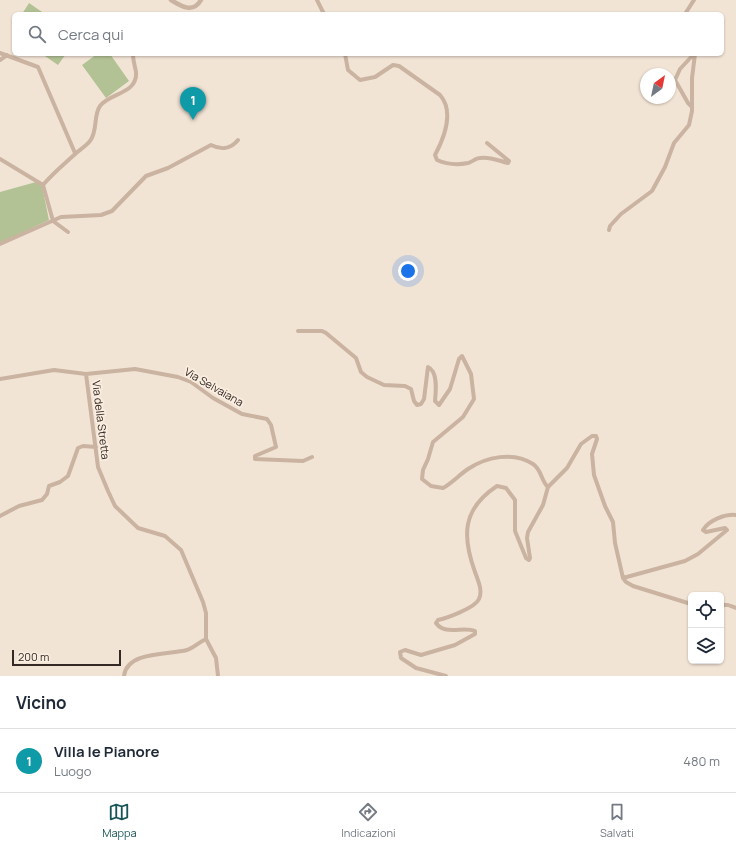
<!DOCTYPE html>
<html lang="it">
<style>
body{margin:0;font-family:Manrope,sans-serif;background:#f6f6f7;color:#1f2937}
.controls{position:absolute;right:12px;bottom:12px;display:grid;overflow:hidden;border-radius:6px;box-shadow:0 1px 3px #0004}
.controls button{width:36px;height:36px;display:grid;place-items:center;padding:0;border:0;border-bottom:1px solid #e0e1e3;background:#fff;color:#1f2937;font:20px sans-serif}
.compass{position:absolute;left:640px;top:68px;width:36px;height:36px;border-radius:50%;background:#fff;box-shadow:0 1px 3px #0004;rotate:33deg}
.scale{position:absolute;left:12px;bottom:10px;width:109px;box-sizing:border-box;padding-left:4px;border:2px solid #342924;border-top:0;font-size:11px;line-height:14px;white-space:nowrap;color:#342924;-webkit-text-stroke:3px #faeee1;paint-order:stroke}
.you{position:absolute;left:408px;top:271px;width:14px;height:14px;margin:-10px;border:3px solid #fff;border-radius:50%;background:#1a73e8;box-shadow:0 0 0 6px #1a73e833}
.badge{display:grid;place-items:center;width:26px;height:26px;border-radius:50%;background:#185558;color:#fff;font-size:13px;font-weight:700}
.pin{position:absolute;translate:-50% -33px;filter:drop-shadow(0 1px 2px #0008)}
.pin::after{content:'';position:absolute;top:21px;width:14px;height:12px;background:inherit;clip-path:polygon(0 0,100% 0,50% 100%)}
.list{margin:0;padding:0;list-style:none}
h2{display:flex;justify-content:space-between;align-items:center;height:52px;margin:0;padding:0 16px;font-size:17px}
h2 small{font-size:13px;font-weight:400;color:#747a83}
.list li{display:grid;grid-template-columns:26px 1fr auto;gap:12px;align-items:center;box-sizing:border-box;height:64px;padding:0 16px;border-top:1px solid #e0e1e3}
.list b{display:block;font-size:15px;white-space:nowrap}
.list p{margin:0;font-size:13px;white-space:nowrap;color:#747a83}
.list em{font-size:13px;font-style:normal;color:#747a83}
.icon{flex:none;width:22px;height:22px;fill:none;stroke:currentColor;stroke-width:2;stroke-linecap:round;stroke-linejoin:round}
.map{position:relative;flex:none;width:736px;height:676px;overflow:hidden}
.search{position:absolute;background:#fff;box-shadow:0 1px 3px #0004;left:12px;right:12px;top:12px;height:44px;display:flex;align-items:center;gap:10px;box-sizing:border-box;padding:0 14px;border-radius:6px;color:#747a83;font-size:15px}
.sheet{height:116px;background:#fff}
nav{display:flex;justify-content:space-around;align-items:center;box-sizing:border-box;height:56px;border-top:1px solid #e0e1e3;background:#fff;font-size:11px;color:#747a83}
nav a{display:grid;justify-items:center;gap:2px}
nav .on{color:#185558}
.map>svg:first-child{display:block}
.green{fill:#b3c295}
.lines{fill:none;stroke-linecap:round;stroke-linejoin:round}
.minor{stroke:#cab3a1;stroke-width:4}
.tertiary{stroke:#cab3a1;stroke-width:4.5}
.labels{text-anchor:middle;stroke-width:3.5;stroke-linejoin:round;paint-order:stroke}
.street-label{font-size:11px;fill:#342924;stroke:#faeee1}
</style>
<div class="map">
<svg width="736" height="676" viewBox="0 0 736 676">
<rect width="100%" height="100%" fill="#f2e4d5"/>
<path class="green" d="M29,3L45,14H22Z
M42,54H66L58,65Z
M97,54H110L129,81L106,98L82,65Z
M36,182L42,186L49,220L0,243V192Z"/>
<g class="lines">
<path class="minor" d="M317,0L324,14
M685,14L694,0
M0,53L38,67L75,153
M345,54L348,70L360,80L375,77L393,65L399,66L440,95C455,112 444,138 435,155L437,160C446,164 458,165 468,163C472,162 476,158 480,158C489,156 499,161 508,163L509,161L487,143
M0,60L7,55
M692,107L688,103L675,80L680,69L694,54
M0,159L43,185
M43,185C52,174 63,165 74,155C79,150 85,147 90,141C98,131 93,116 100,106C109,93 138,94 136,72C135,66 133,61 133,54
M43,185L53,221
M53,221L68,232
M609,230L610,226L621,214L652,191L665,167L674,143L689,125L692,111V78L695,54
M0,244L61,217L101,215L112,211L146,176L168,168L211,145C221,150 231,149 238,140
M298,331H322L326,333L356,358L361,372L367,377L384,385L405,386L411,389L414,401L417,405L421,404L424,399L428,367C438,371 436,391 435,401L439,405L450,389L459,359L462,356L471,374L474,399L463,417L433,442L428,459L423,470L422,479L431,486L443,488C452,483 459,475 468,469C486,457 513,451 533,464C542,470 541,481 548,487
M86,374L98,467L108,491L115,506L138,528L165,536L181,550L203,602L206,613V639
M0,379L54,370L86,374L135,369L178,377L191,382L213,398L242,414L267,419L271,425L276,447L255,456V459L303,461L312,457
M548,487L567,468L581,444L592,436H596L597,439L592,454L594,475L605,506L613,522L615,543L623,578L626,582L633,586L691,604
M0,516L19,506L42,500L47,494L49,486L60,482L68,476L78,448L83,446L96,447
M623,578L685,561L698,554L727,530L725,528L706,532L703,530C709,520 725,514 736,515
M721,605H728L736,608
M206,639L216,658L218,676
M124,676C127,651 168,655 187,650C194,648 199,642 206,639
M446,676L416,668L401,658L400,652L405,650L421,655L455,645L475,634V631C463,626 445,636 436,623L438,620C447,618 475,608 479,599C483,591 478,580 475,572C462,536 462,509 497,486L506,488L515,500V531L526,558L529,560L530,558L527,538L528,532L543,505L548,487"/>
<path class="tertiary" d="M171,0C181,6 193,14 201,0"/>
</g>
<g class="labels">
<g class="street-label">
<text transform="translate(214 387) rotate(30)" y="4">Via Selvaiana</text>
<text transform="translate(101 420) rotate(83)" y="4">Via della Stretta</text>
</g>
</g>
</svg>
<div class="controls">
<button><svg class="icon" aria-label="locate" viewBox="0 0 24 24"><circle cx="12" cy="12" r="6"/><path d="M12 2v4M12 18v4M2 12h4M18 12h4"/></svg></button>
<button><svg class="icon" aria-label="layers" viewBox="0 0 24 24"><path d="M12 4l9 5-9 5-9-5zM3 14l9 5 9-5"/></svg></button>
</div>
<svg class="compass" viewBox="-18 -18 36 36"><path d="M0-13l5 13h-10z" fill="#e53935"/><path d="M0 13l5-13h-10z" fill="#747a83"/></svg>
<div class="scale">200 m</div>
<div class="you"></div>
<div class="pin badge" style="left:193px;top:120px;background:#0f9aa8">1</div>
<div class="search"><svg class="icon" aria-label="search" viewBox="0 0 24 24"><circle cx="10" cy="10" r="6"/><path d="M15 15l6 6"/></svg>Cerca qui</div>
</div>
<section class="sheet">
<h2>Vicino<small></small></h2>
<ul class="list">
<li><span class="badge" style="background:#0f9aa8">1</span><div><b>Villa le Pianore</b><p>Luogo</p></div><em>480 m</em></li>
</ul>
</section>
<nav>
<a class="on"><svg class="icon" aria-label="map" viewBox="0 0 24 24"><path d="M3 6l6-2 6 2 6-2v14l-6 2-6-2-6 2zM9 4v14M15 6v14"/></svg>Mappa</a>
<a><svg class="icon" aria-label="directions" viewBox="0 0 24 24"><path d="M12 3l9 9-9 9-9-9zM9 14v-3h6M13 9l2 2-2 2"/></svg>Indicazioni</a>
<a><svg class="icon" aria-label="saved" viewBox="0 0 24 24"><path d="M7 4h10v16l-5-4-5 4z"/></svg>Salvati</a>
</nav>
